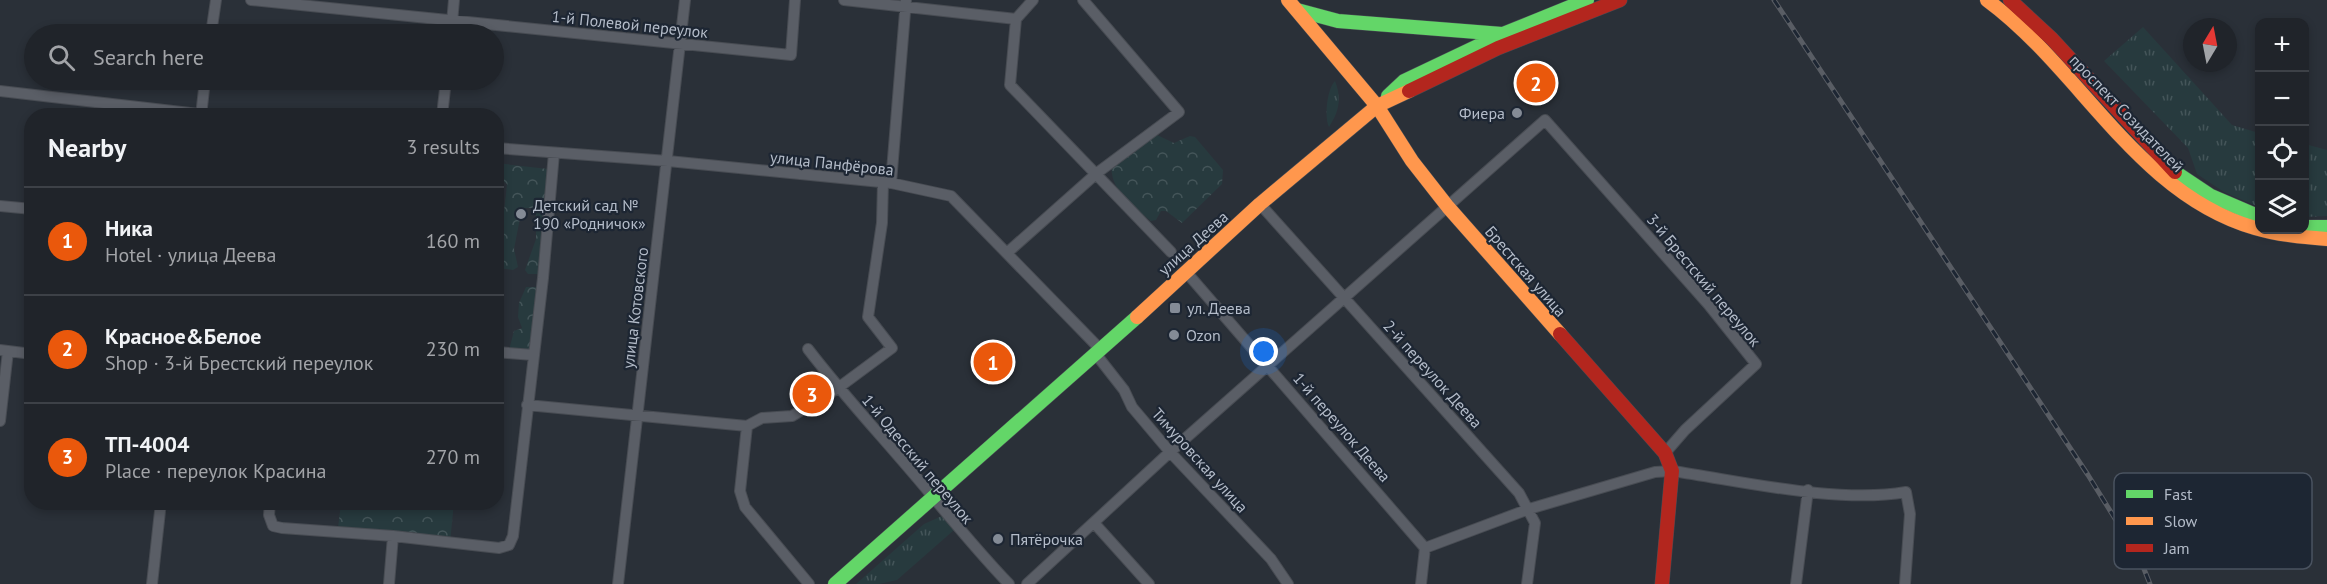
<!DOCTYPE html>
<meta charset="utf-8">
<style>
body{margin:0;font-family:"PT Sans",sans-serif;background:#282c32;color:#f1f3f6}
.controls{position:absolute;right:18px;top:18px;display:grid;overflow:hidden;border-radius:12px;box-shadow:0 3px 9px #0003}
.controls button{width:54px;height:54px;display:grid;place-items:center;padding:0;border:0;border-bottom:2px solid #3d4147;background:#20242a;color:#f1f3f6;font:30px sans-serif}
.compass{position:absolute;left:2183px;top:18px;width:54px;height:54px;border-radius:50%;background:#20242a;box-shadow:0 3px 9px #0003;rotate:10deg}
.you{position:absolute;left:1264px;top:352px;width:21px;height:21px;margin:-15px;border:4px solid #fff;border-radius:50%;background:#1a73e8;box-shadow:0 0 0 9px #1a73e833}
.badge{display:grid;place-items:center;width:39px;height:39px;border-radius:50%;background:#ea580c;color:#fff;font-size:20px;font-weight:700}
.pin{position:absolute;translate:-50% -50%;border:3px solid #fff;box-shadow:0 2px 6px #0006}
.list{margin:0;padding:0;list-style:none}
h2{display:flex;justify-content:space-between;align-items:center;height:78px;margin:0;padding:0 24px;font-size:26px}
h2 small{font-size:20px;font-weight:400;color:#a2a4a8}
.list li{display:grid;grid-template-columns:39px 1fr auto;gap:18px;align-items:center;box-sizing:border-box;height:108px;padding:0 24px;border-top:2px solid #3d4147}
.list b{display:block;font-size:22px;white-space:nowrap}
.list p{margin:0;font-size:20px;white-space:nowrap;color:#a2a4a8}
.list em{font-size:20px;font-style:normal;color:#a2a4a8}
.icon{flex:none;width:33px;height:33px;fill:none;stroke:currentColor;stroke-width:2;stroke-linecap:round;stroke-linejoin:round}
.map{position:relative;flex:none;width:2327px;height:584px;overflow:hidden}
.search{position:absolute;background:#20242a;box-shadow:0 3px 9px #0003;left:24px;top:24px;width:480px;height:66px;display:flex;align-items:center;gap:15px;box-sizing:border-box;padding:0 21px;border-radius:33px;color:#a2a4a8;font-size:22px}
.panel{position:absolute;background:#20242a;box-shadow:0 3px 9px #0003;left:24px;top:108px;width:480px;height:402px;border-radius:24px}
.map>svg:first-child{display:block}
.grass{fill:url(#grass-tufts)}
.forest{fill:url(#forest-crowns)}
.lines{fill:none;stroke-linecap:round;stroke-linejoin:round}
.street-casing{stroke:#484c53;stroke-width:12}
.fast-casing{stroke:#484c53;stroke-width:15}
.slow-casing{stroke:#484c53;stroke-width:15}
.jam-casing{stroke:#484c53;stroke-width:15}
.street{stroke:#5a5e66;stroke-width:10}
.fast{stroke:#63d668;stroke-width:14}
.slow{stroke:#ff974d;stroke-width:14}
.jam{stroke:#b3261e;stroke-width:14}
.rail-casing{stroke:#595d64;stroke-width:5}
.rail{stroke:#1d2633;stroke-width:3;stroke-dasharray:9;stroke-linecap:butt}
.poi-dot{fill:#848b96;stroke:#1d2633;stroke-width:2}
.labels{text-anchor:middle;stroke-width:4.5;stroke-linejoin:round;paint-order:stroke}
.street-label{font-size:16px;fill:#b4bcc9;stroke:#1d2633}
.poi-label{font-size:16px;fill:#b4bcc9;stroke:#1d2633;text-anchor:start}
.key{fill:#1d2633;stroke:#4a5360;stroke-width:1.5}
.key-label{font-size:16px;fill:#b4bcc9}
</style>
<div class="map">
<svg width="2327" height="584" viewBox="0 0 2327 584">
<defs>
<pattern id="grass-tufts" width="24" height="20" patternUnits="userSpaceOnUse" patternTransform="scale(1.5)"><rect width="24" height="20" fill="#273a3e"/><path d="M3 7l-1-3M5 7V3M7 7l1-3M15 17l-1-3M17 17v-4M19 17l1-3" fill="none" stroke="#445559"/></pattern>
<pattern id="forest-crowns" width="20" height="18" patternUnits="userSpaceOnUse" patternTransform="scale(1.5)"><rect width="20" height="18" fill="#273a3e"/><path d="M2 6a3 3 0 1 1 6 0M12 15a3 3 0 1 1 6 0" fill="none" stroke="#445559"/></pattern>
</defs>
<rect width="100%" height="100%" fill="#2a3038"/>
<path class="grass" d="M2143,27L2232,125L2259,133V207L2224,192L2197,174L2188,148L2104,61Z
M1335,81C1342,98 1339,112 1329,127C1324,118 1327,89 1335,81Z
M2305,144L2327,150V216L2305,217Z
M942,516L954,530L897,580L879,584H856L924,524Z"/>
<path class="forest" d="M1157,135L1174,143L1190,136L1195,137L1223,170L1222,184L1182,223L1166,211H1161L1156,220L1151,221C1133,207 1108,188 1112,164L1148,136Z
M496,163L548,169L540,274H528L525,270L536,239V208H522L514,249L518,267L513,270L498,268L507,184L497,177Z
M526,287H539L533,352L509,350L514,331L522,328L518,317L519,303Z
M341,503H454L450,542L338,528Z"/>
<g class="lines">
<g class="street-casing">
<path id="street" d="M251,0L791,55L795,0
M844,0L1016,19
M1033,0L1016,19L1010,85L1171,252
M211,34L216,0
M451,34L454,0
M0,91L216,116
M201,116L205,80
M442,116L446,80
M496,148L668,161L891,183L951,196L1100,349
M891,183L906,0
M1260,204L1519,493L1535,523L1527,584
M0,206L32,209
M1008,252L1097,173L1179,112L1083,0
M1187,273L1425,548L1421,584
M808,349C847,400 892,447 933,497C958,527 982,556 1009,584
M0,350L32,354
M496,352L533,355
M1095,353L1124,390L1132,407L1170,452L1271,559L1288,584
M527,405L747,426
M0,421L8,351
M747,426L762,418L792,416L838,388L892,348L868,317L882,223L883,182
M747,426L740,491L745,507L809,584
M270,502L269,515L273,526L282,528L393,536L499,548L509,545L513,536L543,278L554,153
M1095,524L1149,584
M1425,548L1529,509L1655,472L1672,471C1742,481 1837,504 1906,492L1910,514L1905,584
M152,584L161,502
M389,584L393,536
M618,584L685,0
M1027,584L1170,452L1545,120L1708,304L1756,364L1685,430L1665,453
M1796,584L1808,490"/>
</g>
<g class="fast-casing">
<path id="fast" d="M1297,10L1338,21L1502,34
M1388,96L1404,81L1503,34L1587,0
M2175,172L2211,196L2260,217
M2304,227H2327
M835,584L1137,317"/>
</g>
<g class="slow-casing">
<path id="slow" d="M1288,0L1377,106L1412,161L1448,207L1560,334
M1987,0C2081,69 2137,194 2255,228C2279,235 2302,237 2327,239
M1137,317L1260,204L1377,106L1409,91"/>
</g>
<g class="jam-casing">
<path id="jam" d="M2010,0L2052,39L2175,172
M1409,91L1498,48L1620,0
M1560,334L1665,453L1672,471L1662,584"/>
</g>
<use href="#street" class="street"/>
<use href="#fast" class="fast"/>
<use href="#slow" class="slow"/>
<use href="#jam" class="jam"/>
<g class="rail-casing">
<path id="rail" d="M1774,0L2088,475L2140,559L2150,584"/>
</g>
<use href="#rail" class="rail"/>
</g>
<g class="poi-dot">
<circle cx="1517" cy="113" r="6"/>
<circle cx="521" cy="214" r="6"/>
<rect x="1169" y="302" width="12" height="12" rx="3"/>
<circle cx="1174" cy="335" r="6"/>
<circle cx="998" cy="539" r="6"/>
</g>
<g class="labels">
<g class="street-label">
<text transform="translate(630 24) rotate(6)" y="6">1-й Полевой переулок</text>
<text transform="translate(2127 113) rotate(46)" y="6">проспект Созидателей</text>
<text transform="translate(832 163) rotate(6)" y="6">улица Панфёрова</text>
<text transform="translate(1193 243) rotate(-42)" y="6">улица Деева</text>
<text transform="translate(1526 271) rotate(49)" y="6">Брестская улица</text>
<text transform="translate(1704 280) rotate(50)" y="6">3-й Брестский переулок</text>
<text transform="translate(635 308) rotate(-83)" y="6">улица Котовского</text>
<text transform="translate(1433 374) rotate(48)" y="6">2-й переулок Деева</text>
<text transform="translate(1342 427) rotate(49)" y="6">1-й переулок Деева</text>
<text transform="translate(918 459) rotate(50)" y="6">1-й Одесский переулок</text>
<text transform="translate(1200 460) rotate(48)" y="6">Тимуровская улица</text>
</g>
<g class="poi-label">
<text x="1505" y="119" text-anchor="end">Фиера</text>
<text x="533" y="211">Детский сад №<tspan x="533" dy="18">190 «Родничок»</tspan></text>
<text x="1187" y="314">ул. Деева</text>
<text x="1186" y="341">Ozon</text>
<text x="1010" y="545">Пятёрочка</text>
</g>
</g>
<rect x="2114" y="473" width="198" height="96" rx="9" class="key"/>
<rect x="2126" y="490" width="27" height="8" fill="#63d668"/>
<rect x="2126" y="517" width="27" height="8" fill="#ff974d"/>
<rect x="2126" y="544" width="27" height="8" fill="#b3261e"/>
<g class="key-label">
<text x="2164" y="500">Fast</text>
<text x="2164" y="527">Slow</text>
<text x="2164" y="554">Jam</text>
</g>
</svg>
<div class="controls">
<button>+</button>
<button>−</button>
<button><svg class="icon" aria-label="locate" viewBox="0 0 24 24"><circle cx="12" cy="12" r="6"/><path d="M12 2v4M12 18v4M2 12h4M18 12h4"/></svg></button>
<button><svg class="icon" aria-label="layers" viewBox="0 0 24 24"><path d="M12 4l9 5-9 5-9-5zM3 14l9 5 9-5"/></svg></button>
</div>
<svg class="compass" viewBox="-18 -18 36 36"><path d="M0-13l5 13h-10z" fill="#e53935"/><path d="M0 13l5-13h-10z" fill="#a2a4a8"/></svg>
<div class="you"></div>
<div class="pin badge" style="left:993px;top:362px">1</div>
<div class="pin badge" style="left:1536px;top:83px">2</div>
<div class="pin badge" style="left:812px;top:394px">3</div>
<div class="search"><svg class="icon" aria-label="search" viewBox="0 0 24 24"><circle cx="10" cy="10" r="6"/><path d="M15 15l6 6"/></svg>Search here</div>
<section class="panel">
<h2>Nearby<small>3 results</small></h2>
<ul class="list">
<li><span class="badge">1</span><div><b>Ника</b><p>Hotel · улица Деева</p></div><em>160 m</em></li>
<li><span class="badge">2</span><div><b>Красное&amp;Белое</b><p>Shop · 3-й Брестский переулок</p></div><em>230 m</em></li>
<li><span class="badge">3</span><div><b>ТП-4004</b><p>Place · переулок Красина</p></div><em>270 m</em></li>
</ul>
</section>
</div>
